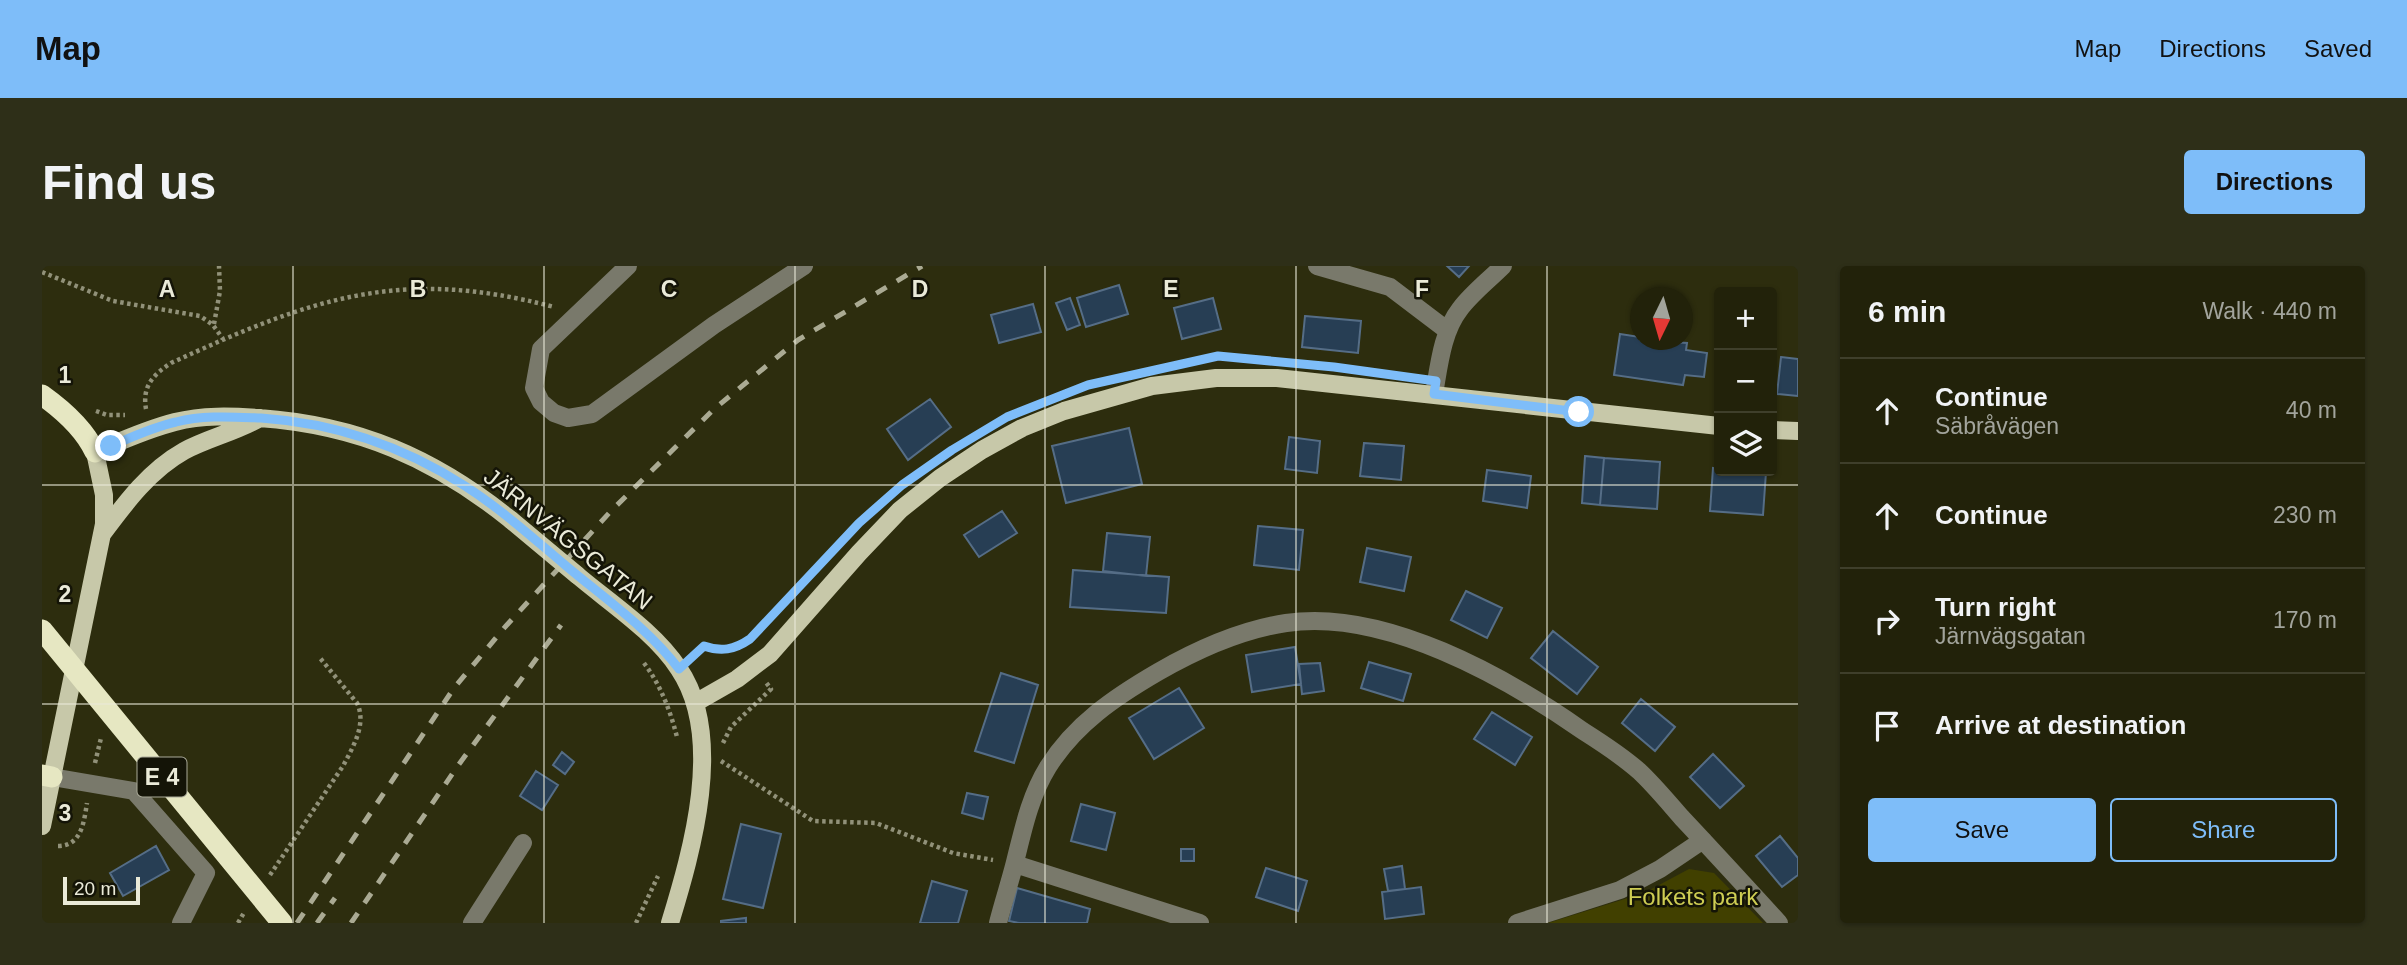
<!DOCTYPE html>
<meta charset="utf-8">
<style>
body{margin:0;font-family:Arial,sans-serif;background:#2e2f18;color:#f1f3f6}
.controls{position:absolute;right:21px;top:21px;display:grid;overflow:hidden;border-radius:7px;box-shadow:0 2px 5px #0004}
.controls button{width:63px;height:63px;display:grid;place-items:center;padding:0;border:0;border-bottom:2px solid #3f3f2b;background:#22220a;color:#f1f3f6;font:35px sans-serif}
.compass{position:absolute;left:1588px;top:21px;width:63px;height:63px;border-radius:50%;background:#22220a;box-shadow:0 2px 5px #0004;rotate:185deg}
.scale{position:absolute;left:21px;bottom:18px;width:77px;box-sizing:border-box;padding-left:7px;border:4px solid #eaead8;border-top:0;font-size:19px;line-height:24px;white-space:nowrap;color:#eaead8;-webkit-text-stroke:5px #141407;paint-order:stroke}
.stop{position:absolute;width:21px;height:21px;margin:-16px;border:5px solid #7ebdf9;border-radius:50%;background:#fff}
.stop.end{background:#7ebdf9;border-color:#fff;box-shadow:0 2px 7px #0008}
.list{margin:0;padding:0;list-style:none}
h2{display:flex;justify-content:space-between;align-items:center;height:91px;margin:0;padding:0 28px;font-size:30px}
h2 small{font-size:23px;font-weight:400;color:#a2a49c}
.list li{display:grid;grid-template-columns:46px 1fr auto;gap:21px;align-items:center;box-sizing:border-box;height:105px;padding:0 28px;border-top:2px solid #3f3f2b}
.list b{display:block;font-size:26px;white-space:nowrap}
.list p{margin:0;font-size:23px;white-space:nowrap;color:#a2a49c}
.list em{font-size:23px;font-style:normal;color:#a2a49c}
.actions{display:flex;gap:14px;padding:21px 28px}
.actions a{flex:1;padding:16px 0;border:2px solid #7ebdf9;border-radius:7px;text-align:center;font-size:24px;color:#7ebdf9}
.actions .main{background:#7ebdf9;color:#111}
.icon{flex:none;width:38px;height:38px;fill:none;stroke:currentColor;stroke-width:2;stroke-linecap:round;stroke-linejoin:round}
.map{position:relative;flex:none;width:1756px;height:657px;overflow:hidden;border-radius:7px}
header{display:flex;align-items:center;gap:42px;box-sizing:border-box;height:98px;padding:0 35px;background:#7ebdf9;color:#111}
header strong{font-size:33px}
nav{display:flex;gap:38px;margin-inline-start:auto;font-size:24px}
.intro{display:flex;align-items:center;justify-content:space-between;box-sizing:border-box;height:168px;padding:0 42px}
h1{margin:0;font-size:49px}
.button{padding:18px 32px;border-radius:7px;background:#7ebdf9;color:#111;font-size:24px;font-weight:700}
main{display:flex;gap:42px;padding:0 42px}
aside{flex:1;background:#22220a;border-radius:7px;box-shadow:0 2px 5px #0004}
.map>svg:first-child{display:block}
.green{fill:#414000}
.building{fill:#273e54;stroke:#556d86;stroke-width:2}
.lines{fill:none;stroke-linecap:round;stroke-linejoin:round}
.path{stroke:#919179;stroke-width:4.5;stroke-dasharray:3.5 3.5;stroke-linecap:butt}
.minor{stroke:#79796b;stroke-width:18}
.major{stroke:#c7c8a9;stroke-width:18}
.highway{stroke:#e6e7c2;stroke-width:21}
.rail{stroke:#aaaa93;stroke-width:5;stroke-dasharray:12 12;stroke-linecap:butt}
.major-bridge{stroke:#c7c8a9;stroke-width:18}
.highway-bridge{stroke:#e6e7c2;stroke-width:21}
.route{stroke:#7ebdf9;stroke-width:9}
.grid{fill:none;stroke:#eaead8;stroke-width:2;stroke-opacity:0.55}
.labels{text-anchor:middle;stroke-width:5;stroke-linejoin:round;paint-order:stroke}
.shield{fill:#141407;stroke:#aa9;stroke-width:2}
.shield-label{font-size:23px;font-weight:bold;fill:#eaead8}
.street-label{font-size:24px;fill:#eaead8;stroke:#141407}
.park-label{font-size:24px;fill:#cecd53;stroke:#141407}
.grid-label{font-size:23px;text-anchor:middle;font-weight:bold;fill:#eaead8;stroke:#141407;stroke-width:5;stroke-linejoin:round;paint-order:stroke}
</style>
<header>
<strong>Map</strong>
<nav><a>Map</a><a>Directions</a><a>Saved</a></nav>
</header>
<div class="intro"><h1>Find us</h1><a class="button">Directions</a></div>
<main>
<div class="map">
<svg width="1756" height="657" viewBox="0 0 1756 657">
<rect width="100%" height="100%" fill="#2d2d0e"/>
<path class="green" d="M1647,603L1672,607L1721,657H1506L1602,627Z"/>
<path class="building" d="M1405,0H1427L1417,11Z
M1077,19L1086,48L1044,61L1035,32Z
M1028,32L1038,59L1025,64L1014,37Z
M1171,32L1179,63L1140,73L1132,42Z
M991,38L999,66L957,77L949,49Z
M1263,50L1319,55L1316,87L1260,81Z
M1578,68L1598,71V74L1645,77L1644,84L1665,87L1662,111L1643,109L1641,119L1572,109Z
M1739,91L1756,93V130L1735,128Z
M888,133L909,161L866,194L845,163Z
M1087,162L1100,218L1024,237L1010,180Z
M1247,171L1278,175L1275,207L1243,203Z
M1322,177L1362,180L1359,214L1318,210Z
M1543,190L1562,192L1558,239L1540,237Z
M1562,192L1618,196L1615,243L1558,239Z
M1671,202L1677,203V205L1724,206L1721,249L1668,245Z
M1445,204L1489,210L1485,242L1441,235Z
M960,245L975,267L937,291L922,269Z
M1216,260L1261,264L1257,304L1212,299Z
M1065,267L1108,271L1104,310L1061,305Z
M1325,282L1369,291L1362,325L1318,316Z
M1031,304L1127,311L1124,347L1028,341Z
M1424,325L1460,342L1445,372L1409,354Z
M1511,365L1556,401L1535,428L1489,392Z
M1253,381L1259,418L1210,426L1204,389Z
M1327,396L1369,408L1361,435L1319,422Z
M1278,397L1282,425L1260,428L1257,398Z
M959,407L996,419L972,497L933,485Z
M1137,422L1162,462L1112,493L1087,452Z
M1599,433L1633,461L1613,485L1580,457Z
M1450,446L1490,471L1473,499L1432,473Z
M520,486L532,496L523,508L511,499Z
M1671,488L1702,520L1678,542L1648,511Z
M494,505L516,519L500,544L478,530Z
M925,527L946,531L941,553L920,547Z
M1039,538L1073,547L1064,584L1029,575Z
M699,558L739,568L721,642L681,633Z
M1738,570L1756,592V609L1740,621L1714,590Z
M114,580L127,604L81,630L68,607Z
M1139,583H1152V595H1139Z
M1360,600L1363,623L1346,625L1342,603Z
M1224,602L1265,615L1256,645L1214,631Z
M890,615L925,625L916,657H878Z
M1379,621L1382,648L1343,653L1340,626Z
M975,622L1048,643L1045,657H977L967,655Z
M704,652V657H679V655Z"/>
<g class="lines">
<path class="path" d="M0,6L71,35L158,50L171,59L181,73
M172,58L178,25L177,0
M104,143C100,120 111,109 129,97C269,33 357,0 512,41
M54,145L65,149H83
M652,389L661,380C690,390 707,375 726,354
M602,397C619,420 628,444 635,471
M681,477L689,461L729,423L723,415
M679,495L771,555L834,557L911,587L951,594
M53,497L59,472
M16,580C40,580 42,555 45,537
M228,609L301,500C311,481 325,458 315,437L278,392
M196,657L203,645
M594,657L616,610"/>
<path class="minor" d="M586,0L499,83L492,122L499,136L512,147L526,152L550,148L672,59L762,0
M1275,0L1348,21L1406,65
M1392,128C1397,100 1400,66 1418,43C1430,27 1447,14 1461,0
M10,511L92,525L164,607L139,657
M973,598L1158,657
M430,657L481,577
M956,657C961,637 968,616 973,596C981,564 988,530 1006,501C1033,458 1073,431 1116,406C1156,383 1198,364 1244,357C1342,342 1464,411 1541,465C1560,477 1580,490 1597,505C1612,519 1626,536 1640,552C1673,587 1705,622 1737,657
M1475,657L1578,624L1618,603L1661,574"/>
<path class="major" d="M1730,164L1756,165
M61,267C84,236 108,204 142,185C166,172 194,166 218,152
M535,309C568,337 613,366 637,403C683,471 650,585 628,657
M653,437L695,413L728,388L817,287L858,244L898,212L940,184L980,162L1022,145L1110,120L1174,112H1235L1677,160
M0,560L62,258V229L53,186C79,175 105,163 133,156C161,149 189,150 217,152C316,159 392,192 469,254"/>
<path class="highway" d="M0,129C21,144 42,162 53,186
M0,509L10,511"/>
<path class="rail" d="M255,657L412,422L463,361L569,245L671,144L756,74L880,0
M275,657L293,632
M309,657L415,501L519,359"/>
<path class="major-bridge" d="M469,254L535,309"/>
<path class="highway-bridge" d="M0,364L240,657"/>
</g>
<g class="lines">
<path class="route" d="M69,180C90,171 111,161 134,156C162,149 190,151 219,152C292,157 361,180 423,220C459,243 491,272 523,299C562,332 606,362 637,403L662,380C679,386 692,384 708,373L817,257L860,219L910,184L965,151L1046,119L1176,90L1292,101L1394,115L1392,128L1537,146"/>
</g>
<path class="grid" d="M251,0V657M502,0V657M753,0V657M1003,0V657M1254,0V657M1505,0V657M0,219H1756M0,438H1756"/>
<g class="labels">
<rect class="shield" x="95.5" y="491.5" width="49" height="39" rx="5"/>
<g class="shield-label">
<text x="120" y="519">E 4</text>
</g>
<g class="street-label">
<text transform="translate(526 273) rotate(39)" y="8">JÄRNVÄGSGATAN</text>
</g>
<g class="park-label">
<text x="1651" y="639">Folkets park</text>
</g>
</g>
<g class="grid-label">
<text x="125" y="31">A</text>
<text x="376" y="31">B</text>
<text x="627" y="31">C</text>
<text x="878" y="31">D</text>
<text x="1129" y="31">E</text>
<text x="1380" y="31">F</text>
<text x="23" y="117">1</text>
<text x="23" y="336">2</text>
<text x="23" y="555">3</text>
</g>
</svg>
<div class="controls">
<button>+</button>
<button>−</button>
<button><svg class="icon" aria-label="layers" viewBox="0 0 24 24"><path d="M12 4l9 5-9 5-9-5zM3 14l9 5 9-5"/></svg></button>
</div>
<svg class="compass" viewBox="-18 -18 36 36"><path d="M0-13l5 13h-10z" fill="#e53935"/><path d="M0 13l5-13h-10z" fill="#a2a49c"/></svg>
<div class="scale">20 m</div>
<div class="stop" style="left:1537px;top:146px"></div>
<div class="stop end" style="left:69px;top:180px"></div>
</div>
<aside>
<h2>6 min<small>Walk · 440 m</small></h2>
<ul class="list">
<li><svg class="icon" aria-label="ahead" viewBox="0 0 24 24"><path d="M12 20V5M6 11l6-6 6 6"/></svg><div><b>Continue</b><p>Säbråvägen</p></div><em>40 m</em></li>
<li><svg class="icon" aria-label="ahead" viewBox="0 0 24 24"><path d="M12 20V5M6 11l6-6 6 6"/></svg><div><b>Continue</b></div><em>230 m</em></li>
<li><svg class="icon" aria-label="right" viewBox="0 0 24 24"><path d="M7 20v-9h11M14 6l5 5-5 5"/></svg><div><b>Turn right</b><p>Järnvägsgatan</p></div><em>170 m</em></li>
<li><svg class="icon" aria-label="arrive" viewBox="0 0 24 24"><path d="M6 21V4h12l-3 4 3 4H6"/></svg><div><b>Arrive at destination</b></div></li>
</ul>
<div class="actions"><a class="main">Save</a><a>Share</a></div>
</aside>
</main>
